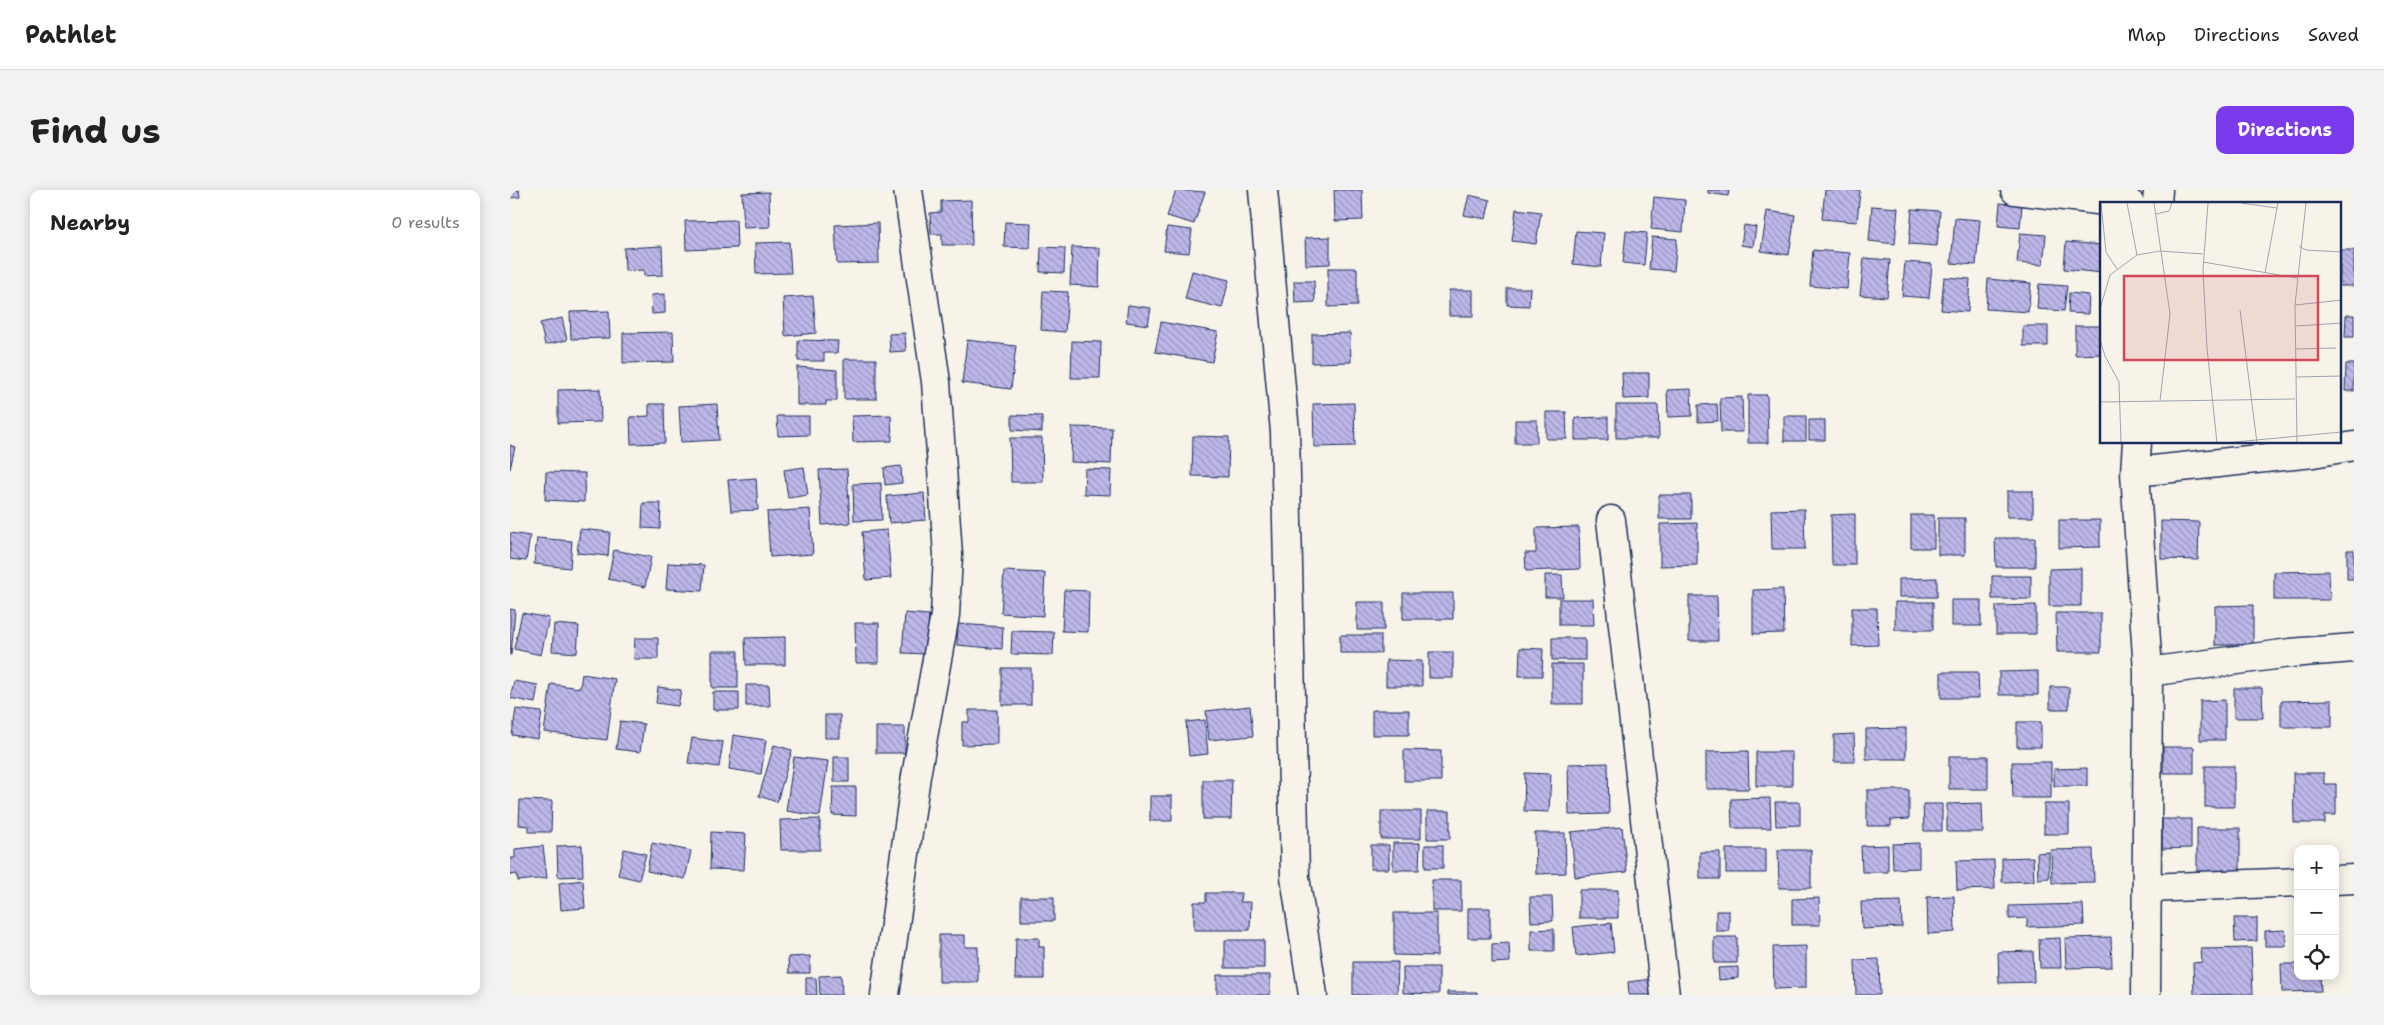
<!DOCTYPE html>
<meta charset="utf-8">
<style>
body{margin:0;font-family:"Shantell Sans",sans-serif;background:#f2f2f2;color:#222}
.controls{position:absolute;right:15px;bottom:15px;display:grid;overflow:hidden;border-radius:10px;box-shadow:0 2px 12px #0003}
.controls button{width:45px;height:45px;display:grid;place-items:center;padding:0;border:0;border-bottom:1px solid #e0e0e0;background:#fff;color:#222;font:25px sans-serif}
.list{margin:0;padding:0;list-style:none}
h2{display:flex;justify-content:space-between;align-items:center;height:65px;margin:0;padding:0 20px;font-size:21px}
h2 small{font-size:16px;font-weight:400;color:#767676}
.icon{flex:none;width:28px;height:28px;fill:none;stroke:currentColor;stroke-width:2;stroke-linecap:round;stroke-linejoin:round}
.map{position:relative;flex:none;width:1844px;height:805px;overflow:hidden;border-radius:10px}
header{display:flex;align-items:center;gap:30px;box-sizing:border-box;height:70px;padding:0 25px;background:#fff;border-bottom:1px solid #e0e0e0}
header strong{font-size:24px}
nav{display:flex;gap:28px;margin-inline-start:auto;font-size:18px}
.intro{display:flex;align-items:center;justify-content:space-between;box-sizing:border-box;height:120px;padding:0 30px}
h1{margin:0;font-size:35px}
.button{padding:12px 22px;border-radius:10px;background:#7c3aed;color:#fff;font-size:18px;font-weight:700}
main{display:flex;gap:30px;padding:0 30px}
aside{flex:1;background:#fff;border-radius:10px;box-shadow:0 2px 12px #0003}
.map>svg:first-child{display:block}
.building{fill:url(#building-back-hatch);stroke:#1b2f5e}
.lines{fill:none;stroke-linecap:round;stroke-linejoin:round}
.minor-casing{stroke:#1b2f5e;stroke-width:31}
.minor{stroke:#f7f3e8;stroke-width:28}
.inset-road{fill:none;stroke:#9fa5b1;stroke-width:1}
.view{fill:#d1495b;fill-opacity:0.15;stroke:#d1495b;stroke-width:2.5}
.inset-edge{fill:none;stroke:#1b2f5e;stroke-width:2.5}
</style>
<header>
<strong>Pathlet</strong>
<nav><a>Map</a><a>Directions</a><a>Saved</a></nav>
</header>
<div class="intro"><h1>Find us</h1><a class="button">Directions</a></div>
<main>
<aside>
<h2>Nearby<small>0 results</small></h2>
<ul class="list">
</ul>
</aside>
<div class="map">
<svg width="1844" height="805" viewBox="0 0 1844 805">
<defs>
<pattern id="building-back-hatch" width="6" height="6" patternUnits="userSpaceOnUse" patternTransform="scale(1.25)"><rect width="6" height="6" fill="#beb7e9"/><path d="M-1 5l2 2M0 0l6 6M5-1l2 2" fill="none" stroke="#9a95c0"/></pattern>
</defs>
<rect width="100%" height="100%" fill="#f7f3e8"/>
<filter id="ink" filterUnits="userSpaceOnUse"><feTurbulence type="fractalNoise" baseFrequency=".02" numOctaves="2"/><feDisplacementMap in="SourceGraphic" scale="10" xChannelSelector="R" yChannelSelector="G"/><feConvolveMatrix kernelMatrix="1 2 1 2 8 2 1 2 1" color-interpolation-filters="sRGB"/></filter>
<g filter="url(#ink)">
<path class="building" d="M0,0H9L10,7L0,8Z
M666,0L695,2L684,34L657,26Z
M824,0H852L853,30L825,31Z
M1198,0H1219L1218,6L1198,3Z
M1315,0H1350L1347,32L1312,29Z
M259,2L260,37L234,38L232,3Z
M959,5L980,10L976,29L954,25Z
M1144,7L1175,10L1173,42L1141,39Z
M461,10L462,55H432V44H421L420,23L431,22V11Z
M1490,13L1512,15L1510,38L1488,36Z
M1362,16L1388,18L1385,54L1359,51Z
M1006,19L1031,22L1026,54L1002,51Z
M1402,19L1430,21L1427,56L1399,54Z
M1257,21L1285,25L1279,65L1251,61Z
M1445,28L1470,30L1466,75L1441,73Z
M226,30L227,58L176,60L175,31Z
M495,32L521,33L520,58L494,57Z
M368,33L369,73L327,74L325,35Z
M1234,35L1246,37L1243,57L1231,55Z
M657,37L682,40L679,63L654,61Z
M1066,41L1094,43L1091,77L1063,74Z
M1116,41L1137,43L1134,75L1113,73Z
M1510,43L1536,45L1533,75L1507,73Z
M820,47V74L796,75L795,48Z
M1142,47L1167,49L1164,81L1139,79Z
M279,52L281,83L246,84L245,53Z
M1556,52L1592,55V83L1554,79Z
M152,56L153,85L134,86V80L115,81L114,58Z
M531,57L555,58L554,83L530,82Z
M562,57L590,58L589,97L560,95Z
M1303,60L1340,63L1337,99L1300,96Z
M1830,60H1844V96H1830Z
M1354,68L1380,70L1377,107L1350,105Z
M1395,72L1422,74L1419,108L1392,106Z
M818,78H847V116L818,117Z
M682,81L719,90L712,118L675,109Z
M1434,87L1460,89L1458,122L1431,120Z
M1478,89L1521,93L1518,122L1476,119Z
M784,91H804L805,112L785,113Z
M1529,94L1557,96L1554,121L1527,119Z
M997,98H1020L1019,116L997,115Z
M939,100H963V126H939Z
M533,101L558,102L555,142L531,140Z
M1559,103L1579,105L1578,124L1558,123Z
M155,104V123L142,124L141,105Z
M303,106L306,143L275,146L273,108Z
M618,115L641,118L638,135L616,132Z
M99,121L100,148L61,149L60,122Z
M1836,125H1844V147H1835Z
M52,128L57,150L35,155L30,133Z
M651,132L708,142L702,172L645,162Z
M1513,136H1538V156H1513Z
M1565,136H1592V164L1565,165Z
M163,142L164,172L113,173V143Z
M395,143L396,161L380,162L379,144Z
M840,143L841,172L802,173V144Z
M288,150L328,151L327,163H314V171H288Z
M457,150L506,156L501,199L452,193Z
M562,151L591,152L590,188H561Z
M334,169H366V209H334Z
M1836,174H1844V201H1835Z
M287,177L327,180V211H316V215H287Z
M1112,183H1139V208L1113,209Z
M90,199L91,232L48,233V200Z
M1181,199L1182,226L1158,227L1157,200Z
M1238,205H1257L1258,253H1238Z
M1232,207L1233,242H1211L1210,208Z
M844,213L845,256L804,257L803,214Z
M139,214H154L155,253L121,254L120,227L139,226Z
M207,214L209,250L171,252L169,216Z
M1207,214L1208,231L1188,232V215Z
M1106,215H1148L1149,248H1106Z
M1036,222H1056L1057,249H1036Z
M381,225L382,251L343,252L342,226Z
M502,225L532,226V242L502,240Z
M267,226H299V245L268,246Z
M1274,226H1296V251H1274Z
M1098,227V250H1065V228Z
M1005,230H1027V253H1005Z
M1299,230H1315V250H1299Z
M562,237L602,238L601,274L561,272Z
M683,246L719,247L718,287L682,286Z
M500,248H532L533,292H501Z
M0,255L5,257L0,279Z
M391,276L392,293L375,295L374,278Z
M294,277L298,305L278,308L274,280Z
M337,279L340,333L312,335L309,280Z
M575,279L601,280L600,305L574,304Z
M36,282L75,283L74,312L35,310Z
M246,288L248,320L221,321L218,290Z
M371,293L372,330L344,331L343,294Z
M1497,301H1523V327H1497Z
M414,303L416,330L379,333L377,306Z
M1149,305H1181V329H1149Z
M133,313H151L150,339L132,338Z
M300,319L303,364L260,367L257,322Z
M1294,319L1295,359H1262L1261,320Z
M1345,324V375H1322L1321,325Z
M1401,325H1424V358H1401Z
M1428,328H1455V365H1428Z
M1549,330H1590V357L1549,358Z
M1651,331L1689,332L1688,370L1651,369Z
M1187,333V375L1150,376V334Z
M1069,337L1070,379L1016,381L1015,363H1026V338Z
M70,339L100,342L98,366L67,363Z
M377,340L381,388L356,390L352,342Z
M0,343L20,346L16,371L0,369Z
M27,348L62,351L60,378L24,374Z
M1485,348H1525V377H1486Z
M104,360L141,367L135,397L98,389Z
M1837,360H1844V389H1837Z
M158,373L194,375L192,401L156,399Z
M1571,378V416H1539V379Z
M494,381L535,383L533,426L491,423Z
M1819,381L1820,410H1764V382Z
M1035,385H1052L1053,407H1035Z
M1482,386H1521V409H1482Z
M1427,388V407H1389V389Z
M1273,399L1274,443L1243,444V400Z
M554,400L579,401L578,442L552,441Z
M893,403H943V429H893Z
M1179,406H1207L1208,451H1179Z
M1049,409H1083L1084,435H1049Z
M1441,410H1471V436H1441Z
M847,412H874V440H847Z
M1385,412H1423V440H1385Z
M1526,415V444H1486V416Z
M1743,415V455H1705V416Z
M1342,418H1367L1368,455L1342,456Z
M0,419L5,420L1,465H0Z
M12,423L39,428L31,465L4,459Z
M395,423L419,425L417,464L392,463Z
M1546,423H1591V462H1547Z
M345,433H369V473H346Z
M44,434L69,436L67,463L42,461Z
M448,434L493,437L492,459L447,455Z
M502,441L544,442L543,465L501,464Z
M830,445H871V463H830Z
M275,447V475H236L235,448Z
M125,448H148V469H124Z
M1042,448H1075V470H1042Z
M1010,458L1033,459L1032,486H1009Z
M202,461H228V498H202Z
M919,462H943V488H919Z
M876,470L912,471V496H876Z
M1042,474H1073V514H1042Z
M492,478H521V515H492Z
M1528,481V505H1489V482Z
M1431,482H1468L1469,508H1431Z
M72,484L105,489L97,550L34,542L41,494L70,498Z
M4,491L28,495L25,513L0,508Z
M236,495H259L260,516H236Z
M148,497L171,500L168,516L146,513Z
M1540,497H1559V519H1540Z
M1724,498H1752L1753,528H1724Z
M203,502H229V520H203Z
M1715,510V550H1690V511Z
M1822,510V537H1771V511Z
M740,516L743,546L699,550L696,521Z
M6,519L32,522L28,549L2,545Z
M459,520H487V554L452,555V532H459Z
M862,520H899V545H862Z
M315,525H330V548H315Z
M695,530L698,564L679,566L676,532Z
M110,531L134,534L130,562L106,559Z
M1507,532H1531V557H1507Z
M366,537H395V563H366Z
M1396,538V569H1356V539Z
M1344,544L1345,572H1324V545Z
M223,545L256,550L251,584L219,579Z
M182,548L213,552L209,577L178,573Z
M264,555L282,560L267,612L249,606Z
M1653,557H1684V583H1653Z
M894,560L931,561V591H894Z
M1238,561L1239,599H1196V562Z
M1246,562H1282V596H1246Z
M1439,566H1478V599H1439Z
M284,567L318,571L310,626L276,621Z
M324,567H339V592H324Z
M1502,572H1541V608H1503Z
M1098,573L1099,624L1059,625L1058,574Z
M1695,576H1724V617H1695Z
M1577,578V596H1544V579Z
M1015,583L1041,584L1039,622L1014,621Z
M1783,583H1814V594H1826V625H1815V633H1784Z
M693,590H722L721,629H693Z
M323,597H346V626L322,625Z
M1357,600H1399V629L1381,630V636H1357Z
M640,606H662V631H640Z
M1260,608L1261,638H1222L1221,609Z
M10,610L42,611L41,642H19V636L9,635Z
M1265,612H1290V635L1266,636Z
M1472,613L1473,642H1437V614Z
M1413,614H1432V641H1414Z
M1534,614H1559V644H1534Z
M871,621H911V649H871Z
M917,621H940V649H917Z
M310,629V660H271L270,630Z
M1652,629H1681V658L1652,659Z
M1112,637L1117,682L1065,687L1061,642Z
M1687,638H1730V683H1687Z
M201,642L236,644L234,680L200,679Z
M1025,643H1055L1056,683L1026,684Z
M142,653L181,661L175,689L137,681Z
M883,653H910L909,680H883Z
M1409,653V678L1383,679L1382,654Z
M72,655L73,686L48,687L47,656Z
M861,655H879V679H861Z
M915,655H933V678H915Z
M1378,655V682H1352L1351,656Z
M33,656L37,688L8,691L7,684L0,685V668H5V659Z
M114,659L136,664L129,690L108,685Z
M1216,659H1256V683H1216Z
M1583,659L1584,692L1542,693L1541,660Z
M1268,660H1301V698H1269Z
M1190,662H1210V689H1190Z
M1539,662V688L1528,689L1527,663Z
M1523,667L1524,691L1492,692V668Z
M1484,670L1485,699L1447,700L1446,671Z
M73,690L75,718L51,720L49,693Z
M922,690H951V721H922Z
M1069,700H1108V728H1069Z
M696,703H731L730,712H741L740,740H684V712H696Z
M1444,706L1445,742L1418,744L1417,707Z
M511,707H544V731H511Z
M1020,707H1042L1043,731L1021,732Z
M1309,708L1310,735H1282V709Z
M1391,711L1392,737L1352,739L1351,712Z
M1573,714L1574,735L1517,737V728L1499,729V716Z
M958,718H980V748H958Z
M1206,721H1219V741H1206Z
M884,723H927V766L884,765Z
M1724,728H1747V751L1725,752Z
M1101,733L1104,762L1066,766L1063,737Z
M1044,739V761H1021V740Z
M1775,740L1776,756H1755V741Z
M429,745H455V757H468V792H429Z
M1204,747H1227V773H1204Z
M1601,747L1602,777L1556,778L1555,748Z
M506,748H529V757H534V789H505Z
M1550,748L1551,778H1530L1529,749Z
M715,750H754V778H715Z
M999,753L1000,772L982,773V754Z
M1296,756V798L1264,799L1263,757Z
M1741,758L1743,804L1684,805L1683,773L1692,772L1691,759Z
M1523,761L1524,792L1489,793L1488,762Z
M300,766V783H279L278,767Z
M1369,769L1370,805H1346L1345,770Z
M843,772H888L887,805H843Z
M1771,774H1788V786H1810L1811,801L1772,802Z
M893,777H929V804L893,803Z
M1228,777V788L1209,790L1208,778Z
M331,785L332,805H310L309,786Z
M707,785H760V805H707Z
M296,788H306L307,805H296Z
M1141,789L1143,805H1119L1118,792Z
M937,802H967V805H937Z"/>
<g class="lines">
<g class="minor-casing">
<path id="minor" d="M753,0L775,242L785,687L803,805
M1505,0L1620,14
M1647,14L1648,0
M1627,252L1625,282L1638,482L1636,805
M1625,282L1803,263L1844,256
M1101,330L1155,805
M1638,482L1780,463L1844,458
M1825,690L1844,689
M1637,698L1788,692
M375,805L406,586L435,425L438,365L426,192L398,0"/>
</g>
<use href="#minor" class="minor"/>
</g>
</g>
<g transform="translate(1590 12)">
<rect width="241" height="241" fill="#f7f3e8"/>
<path class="inset-road" d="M1,1L6,50L17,67M27,1L37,53M54,1L70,112L60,199M108,1L103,68L107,146L117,241M141,1L177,6M56,12L69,9L72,1M199,44L206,48L242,50M103,60L197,76M165,71L178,1M195,103L242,98M0,107L10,73L37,53L60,49L103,52M140,108L157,241M196,124L242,121M0,137L5,154L19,180L21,241M196,147L236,146M196,175L242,174M0,200L195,197M124,241L242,230M197,241L195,103L206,1"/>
<path class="view" d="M24,74H218V158H24Z"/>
<rect width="241" height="241" class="inset-edge"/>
</g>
</svg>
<div class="controls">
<button>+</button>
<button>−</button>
<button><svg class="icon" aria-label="locate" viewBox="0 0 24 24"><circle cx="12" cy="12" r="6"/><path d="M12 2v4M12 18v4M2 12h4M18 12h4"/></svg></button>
</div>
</div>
</main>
